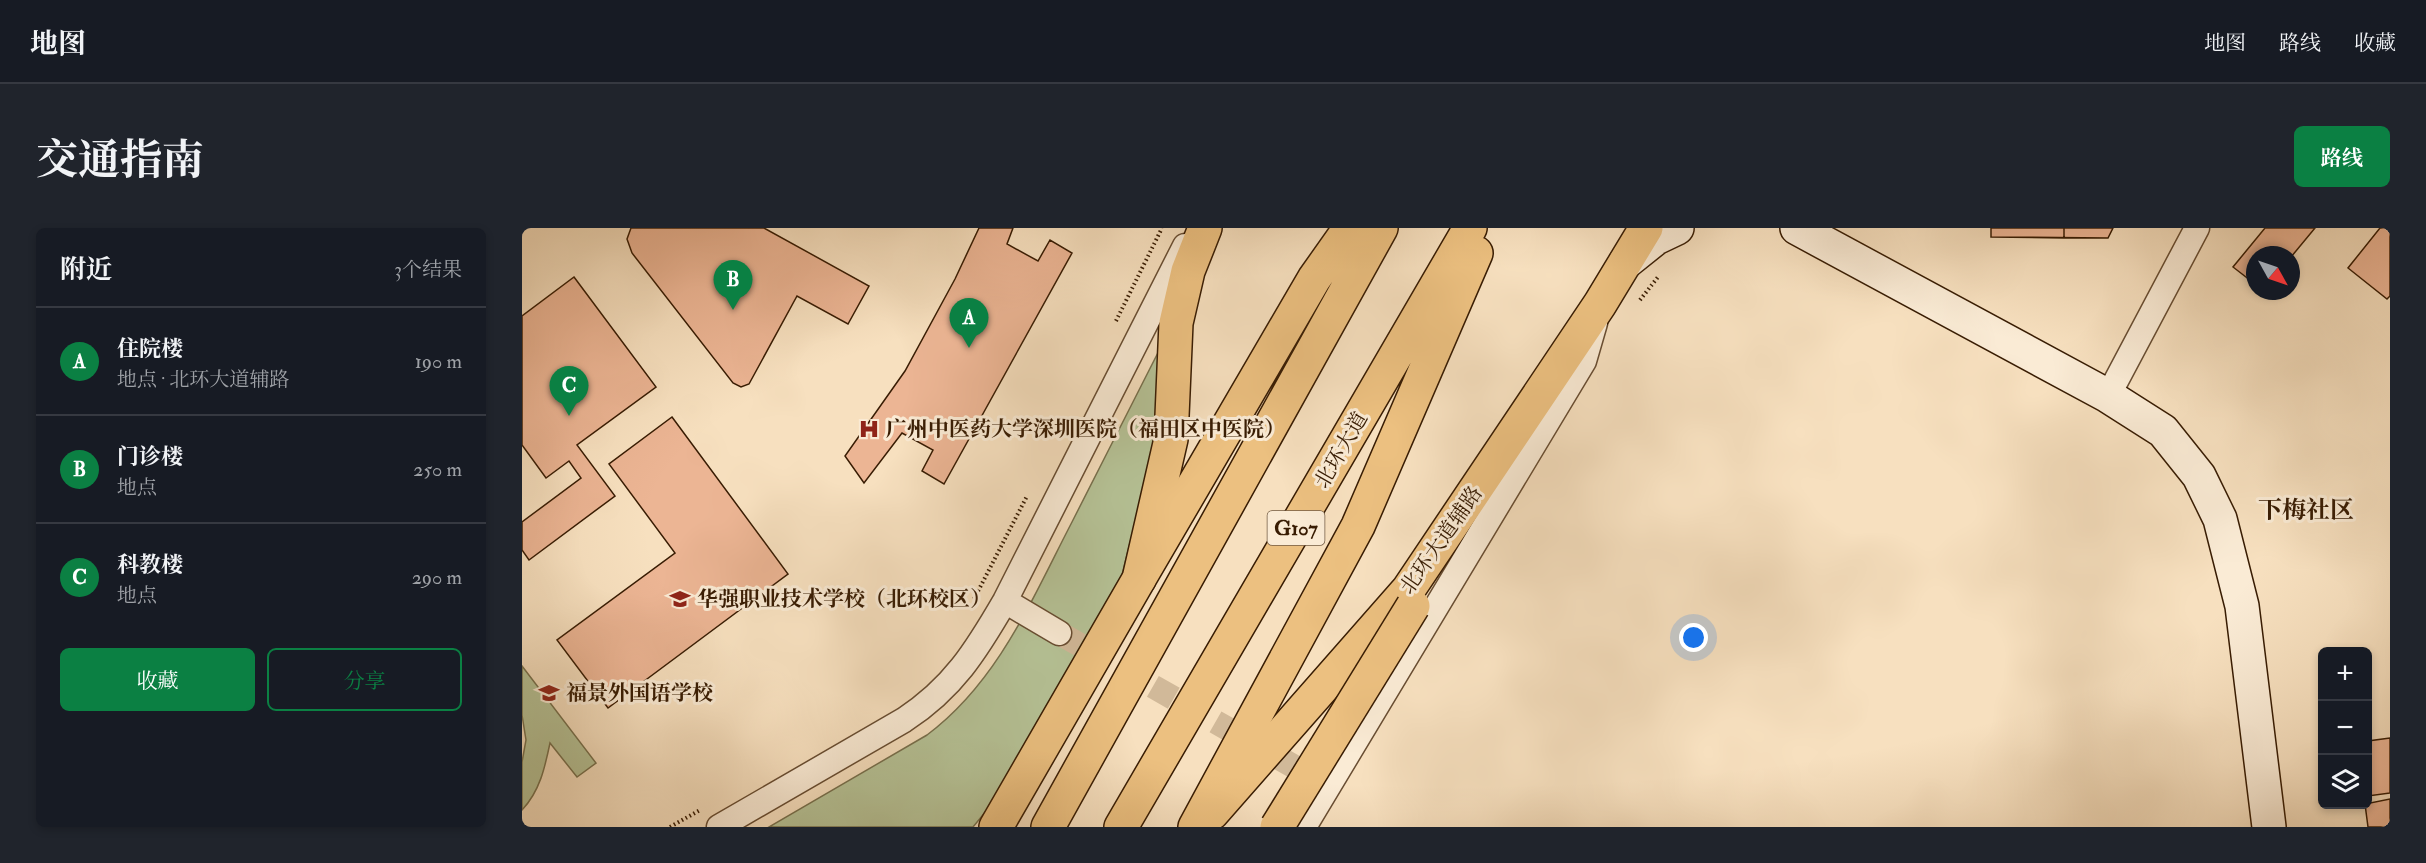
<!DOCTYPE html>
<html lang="zh">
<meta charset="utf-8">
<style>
body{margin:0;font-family:"IM FELL Double Pica","Noto Serif SC",serif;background:#20242c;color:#f1f3f6}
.controls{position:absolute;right:18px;bottom:18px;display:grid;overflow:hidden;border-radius:9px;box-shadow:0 3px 9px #0003}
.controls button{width:54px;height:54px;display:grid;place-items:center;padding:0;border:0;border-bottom:2px solid #363941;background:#171b24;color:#f1f3f6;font:30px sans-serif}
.compass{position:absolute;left:1724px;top:18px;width:54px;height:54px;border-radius:50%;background:#171b24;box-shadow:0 3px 9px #0003;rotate:130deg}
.you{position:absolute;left:1172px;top:410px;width:21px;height:21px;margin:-15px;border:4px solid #fff;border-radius:50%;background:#1a73e8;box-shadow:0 0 0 9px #1a73e833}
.badge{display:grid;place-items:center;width:39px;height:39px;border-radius:50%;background:#0b8043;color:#fff;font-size:20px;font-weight:700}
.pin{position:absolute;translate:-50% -50px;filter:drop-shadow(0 2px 3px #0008)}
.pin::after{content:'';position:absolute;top:32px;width:21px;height:18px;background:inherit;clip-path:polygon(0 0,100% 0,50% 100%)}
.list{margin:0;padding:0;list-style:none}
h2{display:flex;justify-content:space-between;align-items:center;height:78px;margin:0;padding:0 24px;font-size:26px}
h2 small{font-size:20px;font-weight:400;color:#9ea1a6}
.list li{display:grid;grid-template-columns:39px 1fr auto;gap:18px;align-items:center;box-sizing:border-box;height:108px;padding:0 24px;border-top:2px solid #363941}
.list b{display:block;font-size:22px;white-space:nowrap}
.list p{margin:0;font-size:20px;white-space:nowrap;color:#9ea1a6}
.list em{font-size:20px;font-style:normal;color:#9ea1a6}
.actions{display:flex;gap:12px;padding:18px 24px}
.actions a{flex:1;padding:14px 0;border:2px solid #0b8043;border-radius:9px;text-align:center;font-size:21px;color:#0b8043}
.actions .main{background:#0b8043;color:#fff}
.icon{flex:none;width:33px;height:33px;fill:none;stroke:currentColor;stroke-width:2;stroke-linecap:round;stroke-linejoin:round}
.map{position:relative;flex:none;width:1868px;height:599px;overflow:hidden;border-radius:9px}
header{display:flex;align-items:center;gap:36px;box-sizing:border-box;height:84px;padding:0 30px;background:#171b24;border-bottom:2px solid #363941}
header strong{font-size:28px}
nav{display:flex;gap:33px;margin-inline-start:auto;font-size:21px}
.intro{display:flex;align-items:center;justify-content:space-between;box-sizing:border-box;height:144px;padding:0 36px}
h1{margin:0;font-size:42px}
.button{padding:15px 27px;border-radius:9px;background:#0b8043;color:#fff;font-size:21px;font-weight:700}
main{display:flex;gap:36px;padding:0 36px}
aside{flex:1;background:#171b24;border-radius:9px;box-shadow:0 3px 9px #0003}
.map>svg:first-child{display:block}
.green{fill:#b6c397;stroke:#77704d;stroke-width:1.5}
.building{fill:#ecb594;stroke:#381c03;stroke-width:1.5}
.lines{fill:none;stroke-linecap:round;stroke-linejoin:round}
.street-tunnel{stroke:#d1b999;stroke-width:24;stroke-dasharray:24 12;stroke-linecap:butt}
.street-casing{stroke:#684d32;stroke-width:27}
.secondary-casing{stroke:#381c03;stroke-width:36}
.primary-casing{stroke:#381c03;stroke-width:36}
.highway-casing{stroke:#381c03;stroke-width:36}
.path{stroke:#381c03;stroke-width:4;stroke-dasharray:1.5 3;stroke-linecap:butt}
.street{stroke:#faebd5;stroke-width:24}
.secondary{stroke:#faebd5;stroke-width:33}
.primary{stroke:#ecc080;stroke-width:33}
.highway{stroke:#ecc080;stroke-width:33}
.primary-bridge-casing{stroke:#381c03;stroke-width:36;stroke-linecap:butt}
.primary-bridge{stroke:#ecc080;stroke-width:33}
.labels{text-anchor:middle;stroke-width:6;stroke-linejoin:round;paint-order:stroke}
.shield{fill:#faebd5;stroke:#725a42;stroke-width:1.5}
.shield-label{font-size:20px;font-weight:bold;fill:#381c03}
.poi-label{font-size:21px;font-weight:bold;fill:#381c03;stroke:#faebd5;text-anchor:start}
.street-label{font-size:21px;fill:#381c03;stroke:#faebd5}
.quarter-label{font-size:24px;font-weight:bold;fill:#381c03;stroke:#faebd5}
</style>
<header>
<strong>地图</strong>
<nav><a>地图</a><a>路线</a><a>收藏</a></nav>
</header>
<div class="intro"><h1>交通指南</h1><a class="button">路线</a></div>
<main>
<aside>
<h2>附近<small>3个结果</small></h2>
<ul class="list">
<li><span class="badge">A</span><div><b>住院楼</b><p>地点 · 北环大道辅路</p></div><em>190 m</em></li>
<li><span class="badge">B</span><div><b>门诊楼</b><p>地点</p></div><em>250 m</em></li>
<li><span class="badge">C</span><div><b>科教楼</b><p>地点</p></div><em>290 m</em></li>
</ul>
<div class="actions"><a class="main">收藏</a><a>分享</a></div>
</aside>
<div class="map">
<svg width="1868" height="599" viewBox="0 0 1868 599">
<rect width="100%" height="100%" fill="#f7e0bf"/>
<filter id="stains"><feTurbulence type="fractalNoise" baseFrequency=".00333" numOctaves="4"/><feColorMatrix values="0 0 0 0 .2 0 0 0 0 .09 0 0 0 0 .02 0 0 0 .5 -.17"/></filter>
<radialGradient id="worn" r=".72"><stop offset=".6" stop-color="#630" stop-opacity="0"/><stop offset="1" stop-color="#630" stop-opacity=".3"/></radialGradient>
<path class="green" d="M647,103L630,227L600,347L465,582L451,599H247L405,507C476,454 510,371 550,294C582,230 615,167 647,103Z
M0,438L74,535L55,549L28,515C23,539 18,563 0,582V534L4,512L0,487Z"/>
<path class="building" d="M109,0H242L347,58L326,96L275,68L227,156L219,159L211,155L110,25L105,11Z
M457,0H491L485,16L516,33L528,12L550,25L422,256L400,243L411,222L380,205L342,255L323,228L383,143L433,51Z
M1469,0H1591L1586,10L1469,9Z
M1469,0H1542V10L1469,9Z
M1743,0H1793L1769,29L1733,27V56L1711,39Z
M1858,0H1868V68L1865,71L1826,40Z
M52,49L134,159L55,217L93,268L7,332L0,322V294L59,250L47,233L24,250L0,217V88Z
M150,189L266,346L86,480L35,412L153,325L87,236Z
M1868,510V565L1846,568V513Z
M1868,571V599H1846L1843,576Z"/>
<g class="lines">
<path class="street-tunnel" d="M537,405L801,555"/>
<g class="street-casing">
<path id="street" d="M1586,168L1675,0
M483,373L537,405
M197,599L382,492C431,460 454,423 483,373L663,18
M782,599L1062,133L1073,95"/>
</g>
<g class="secondary-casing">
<path id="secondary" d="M1275,0L1586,168L1641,203L1677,248L1698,291L1720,378L1747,599
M1104,34L1134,10L1155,0"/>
</g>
<g class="primary-casing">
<path id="primary" d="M690,585L886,362L1078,76L1124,0
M474,599L617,351L649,211L654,95L666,43L683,0"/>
</g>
<g class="highway-casing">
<path id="highway" d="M617,351L792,51L828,0
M526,599L859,0
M599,599L948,0
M673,599L836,298L954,25"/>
</g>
<path class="path" d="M1118,72L1136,49
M594,93L640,0
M452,371L505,268
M148,599L178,582"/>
<use href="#street" class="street"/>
<use href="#secondary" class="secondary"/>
<use href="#primary" class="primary"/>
<use href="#highway" class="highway"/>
<g class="primary-bridge-casing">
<path id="primary-bridge" d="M755,599L891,378"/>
</g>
<use href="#primary-bridge" class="primary-bridge"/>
</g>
<defs>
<g id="hospital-bare" transform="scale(1.62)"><path d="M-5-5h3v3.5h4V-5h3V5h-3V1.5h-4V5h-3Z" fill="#8f2418" stroke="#faebd5" stroke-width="2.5" paint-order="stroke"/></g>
<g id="school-bare" transform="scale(1.62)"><path d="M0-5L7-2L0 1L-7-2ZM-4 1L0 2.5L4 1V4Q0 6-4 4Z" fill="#8f2418" stroke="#faebd5" stroke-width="2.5" paint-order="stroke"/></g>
</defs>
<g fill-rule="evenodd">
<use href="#hospital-bare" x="347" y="201"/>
<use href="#school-bare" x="158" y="371"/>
<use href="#school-bare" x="27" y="465"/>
</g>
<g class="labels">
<rect class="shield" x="745.5" y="283" width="57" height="34" rx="4.5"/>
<g class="shield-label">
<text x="774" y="307">G107</text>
</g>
<g class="poi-label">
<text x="364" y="208">广州中医药大学深圳医院（福田区中医院）</text>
<text x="175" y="378">华强职业技术学校（北环校区）</text>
<text x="44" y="472">福景外国语学校</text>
</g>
<g class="street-label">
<text transform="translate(819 222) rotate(-60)" y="7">北环大道</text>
<text transform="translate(919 312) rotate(-55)" y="7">北环大道辅路</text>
</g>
<g class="quarter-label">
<text x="1784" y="290">下梅社区</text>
</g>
</g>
<rect width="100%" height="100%" filter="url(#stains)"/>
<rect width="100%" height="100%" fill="url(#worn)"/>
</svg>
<div class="controls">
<button>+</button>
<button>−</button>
<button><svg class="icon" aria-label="layers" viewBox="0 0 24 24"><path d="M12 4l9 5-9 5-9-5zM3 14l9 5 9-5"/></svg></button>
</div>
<svg class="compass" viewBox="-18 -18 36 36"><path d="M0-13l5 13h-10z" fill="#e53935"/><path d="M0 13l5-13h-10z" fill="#9ea1a6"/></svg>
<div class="you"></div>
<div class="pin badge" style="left:447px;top:120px">A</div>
<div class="pin badge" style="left:211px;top:82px">B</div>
<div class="pin badge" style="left:47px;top:188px">C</div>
</div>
</main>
